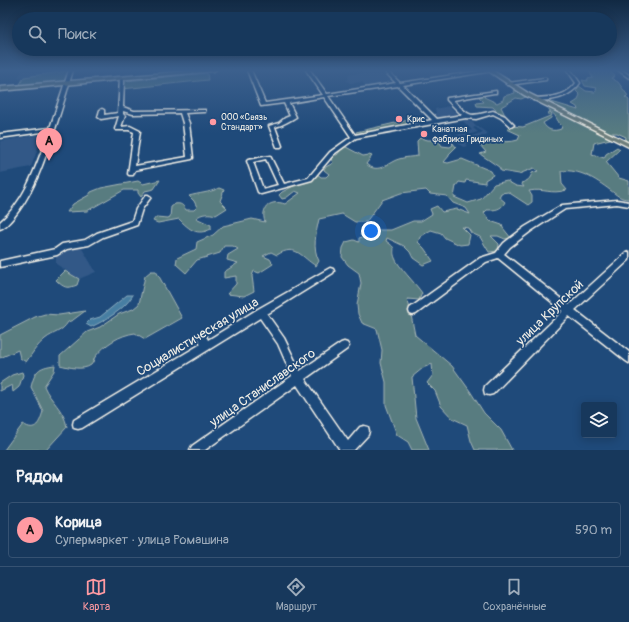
<!DOCTYPE html>
<html lang="ru">
<meta charset="utf-8">
<style>
body{margin:0;font-family:Pangolin,sans-serif;background:#244365;color:#f1f3f6}
.controls{position:absolute;right:12px;bottom:12px;display:grid;overflow:hidden;border-radius:4px;box-shadow:0 2px 10px #0003}
.controls button{width:36px;height:36px;display:grid;place-items:center;padding:0;border:0;border-bottom:1px solid #365272;background:#17385c;color:#f1f3f6;font:20px sans-serif}
.you{position:absolute;left:371px;top:231px;width:14px;height:14px;margin:-10px;border:3px solid #fff;border-radius:50%;background:#1a73e8;box-shadow:0 0 0 6px #1a73e833}
.badge{display:grid;place-items:center;width:26px;height:26px;border-radius:50%;background:#ff9aa2;color:#111;font-size:13px;font-weight:700}
.pin{position:absolute;translate:-50% -33px;filter:drop-shadow(0 1px 2px #0008)}
.pin::after{content:'';position:absolute;top:21px;width:14px;height:12px;background:inherit;clip-path:polygon(0 0,100% 0,50% 100%)}
.list{margin:0;padding:0;list-style:none}
h2{display:flex;justify-content:space-between;align-items:center;height:52px;margin:0;padding:0 16px;font-size:17px}
h2 small{font-size:13px;font-weight:400;color:#9eacbb}
.list li{display:grid;grid-template-columns:26px 1fr auto;gap:12px;align-items:center;box-sizing:border-box;height:56px;margin:0 8px 8px;padding:0 8px;border:1px solid #365272;border-radius:4px}
.list b{display:block;font-size:15px;white-space:nowrap}
.list p{margin:0;font-size:13px;white-space:nowrap;color:#9eacbb}
.list em{font-size:13px;font-style:normal;color:#9eacbb}
.icon{flex:none;width:22px;height:22px;fill:none;stroke:currentColor;stroke-width:2;stroke-linecap:round;stroke-linejoin:round}
.map{position:relative;flex:none;width:629px;height:450px;overflow:hidden}
.search{position:absolute;background:#17385c;box-shadow:0 2px 10px #0003;left:12px;right:12px;top:12px;height:44px;display:flex;align-items:center;gap:10px;box-sizing:border-box;padding:0 14px;border-radius:22px;color:#9eacbb;font-size:15px}
.sheet{height:116px;background:#17385c}
nav{display:flex;justify-content:space-around;align-items:center;box-sizing:border-box;height:56px;border-top:1px solid #365272;background:#17385c;font-size:11px;color:#9eacbb}
nav a{display:grid;justify-items:center;gap:2px}
nav .on{color:#ff9aa2}
.map>svg:first-child{display:block}
.built{fill:#305887}
.green{fill:#597b80;stroke:#a6b6b4}
.water{fill:#467ea2;stroke:#8cacbe}
.lines{fill:none;stroke-linecap:round;stroke-linejoin:round}
.minor-casing{stroke:#f4f1e8;stroke-width:3}
.major-casing{stroke:#f4f1e8;stroke-width:3}
.minor{fill:#1f4a7a;fill-rule:evenodd}
.major{fill:#6d7e7c;fill-rule:evenodd}
.poi-dot{fill:#ff9aa2;stroke:#1f4a7a;stroke-width:1.5}
.labels{text-anchor:middle;stroke-width:3.5;stroke-linejoin:round;paint-order:stroke}
.far-poi-label{font-size:9px;fill:#f4f1e8;stroke:#1f4a7a;text-anchor:start}
.near-street-label{font-size:13px;fill:#f4f1e8;stroke:#1f4a7a}
</style>
<div class="map">
<svg width="629" height="450" viewBox="0 0 629 450">
<rect width="100%" height="100%" fill="#1f4a7a"/>
<filter id="ink" filterUnits="userSpaceOnUse"><feTurbulence type="fractalNoise" baseFrequency=".025" numOctaves="2"/><feDisplacementMap in="SourceGraphic" scale="8" xChannelSelector="R" yChannelSelector="G"/><feConvolveMatrix kernelMatrix="1 2 1 2 8 2 1 2 1" color-interpolation-filters="sRGB"/></filter>
<g filter="url(#ink)">
<path class="built" d="M23,70H66L61,72L17,78Z
M380,70L393,83L367,87L362,82L350,83L346,80L349,79L347,75Z
M449,106L458,115L438,119L433,114L436,113L435,109Z
M460,118H470L469,120L488,134L470,140L471,142L465,144L467,146L463,147L456,142L483,132L475,127L473,128L478,132L453,139L436,123L439,122L454,136L472,130Z
M43,134L31,167L0,173V141Z
M80,245L96,272L79,279L56,264V255L67,247Z"/>
<path class="green" d="M66,70H68L64,82L19,86L24,77L61,72Z
M588,70H609L615,76L611,78L618,82L628,96L625,97L629,100V143L625,142L626,137L617,133H609L542,101L545,100L578,110L577,107L572,104L577,101L580,95L576,91L579,86L586,91L595,92L597,88L585,86L582,80L588,81L587,79L593,78Z
M207,73L208,80L122,89L126,81Z
M513,89L522,93L526,97L521,99L516,98L501,107L506,117L500,115L493,107L477,106L476,103L484,102L478,96L485,94L486,95L484,97L497,103L503,100L504,96L515,93Z
M549,108L608,136L610,139L594,143L592,154L604,158L606,154L617,147L620,149L606,162L619,178L629,181V199C620,199 617,195 610,190C595,179 580,169 561,171L562,184L567,190C550,195 544,188 529,191L532,196V202L528,205L508,192L501,193L499,197L505,202C501,210 495,210 487,210L484,213L490,221L502,225L503,228L511,238L505,239L498,236H491L499,244L498,251L489,252L480,237L471,233L468,228L462,227L470,235L468,244L460,245L445,238L441,233L431,230L420,237L418,242L424,248L433,261L423,265L413,258L410,252L404,246L387,238L386,241C399,250 391,248 395,258C397,265 416,284 422,293L419,300L407,299L409,305L415,335L452,366L470,391L484,413L501,430L512,450H475L471,441L467,425L452,418L441,406L435,391L427,383L433,375L432,364L423,368L412,377L416,418L429,450H412L408,442L397,435L386,405V382L381,363L382,350L377,329L362,323L358,314L357,305L361,283L359,273L348,265L342,257L343,248L346,242L354,240L359,242V238L362,237L360,234L368,233L376,230H391L413,221H421L432,214L430,209L437,206L442,212L457,209L470,214L466,208L453,203L447,196L430,194L426,190L401,193L382,200L366,222H355L342,214L319,219C316,233 312,248 319,261L316,266C301,257 296,243 277,255L271,252L263,256L270,259L273,264L259,273L254,271L252,276L254,291L244,296L227,294L236,284V276L224,278V272L238,263L227,260L228,255L238,249L233,246H224L220,253L197,260L186,273L176,264L177,258L196,249L197,242L213,235L223,226L252,219L265,222C260,207 271,199 285,204L300,193L295,191L286,198L282,199L279,195L282,192L317,174L321,177H326L329,174L324,170V168L333,163L329,154L337,155L340,151L339,147L344,146L363,156L369,155L372,156L366,164C379,175 388,162 399,159C405,157 412,157 418,156L417,141L420,138L428,140H438L442,146L450,147L453,145L452,142L456,147L449,154V156L444,162L448,163L462,159L491,171L493,175L485,180V183L466,180L465,183L459,182L456,186L454,197L468,203L481,199L494,184L507,181L516,186L524,187L521,183C528,181 530,179 532,173L538,171L534,168L519,174L501,171L499,167L480,154L486,152L479,144L473,142V140C488,137 503,145 518,140L520,135L507,129L510,126L523,127L550,116L548,113L550,112L552,114L551,118L543,123C547,130 553,132 561,129L562,126C556,121 557,114 549,111Z
M417,118L420,122L357,134L356,132Z
M160,180L154,189L145,191L141,197L138,193V190H124L87,211L67,212L73,204L89,195L91,192L101,188L138,181L143,184Z
M219,188L224,190L220,201L227,208L216,215C209,213 202,213 196,218L211,225V229C197,236 190,230 179,219L158,223L153,221L156,217L168,218L170,217L171,207L175,204C181,203 183,205 186,210H194L197,207L194,201L189,196C199,193 209,193 219,188Z
M65,271L79,279L77,285C67,289 64,288 56,280Z
M151,271H156L182,318L145,339L135,333C120,335 105,344 95,357C94,359 93,363 91,365C83,371 68,367 60,365V356L87,332L100,327L119,314L133,309L139,304L145,276Z
M85,311L73,320L68,322C62,332 54,332 45,339C37,345 32,354 26,362L20,358L18,350L0,358V335L35,317L45,314L59,315Z
M55,365L54,371L44,386C50,401 64,409 67,427L46,450H4L23,424C36,433 40,422 43,411L31,387C35,371 38,367 55,365Z
M22,372L23,375L19,387L13,392L12,385L0,391V383L12,375Z"/>
<path class="water" d="M127,295H133C125,309 106,320 91,327L86,324L90,320L100,317Z"/>
<g class="lines">
<g class="minor-casing">
<path id="minor" d="M69,70H73C65,98 57,125 47,152C39,175 30,197 14,217C10,221 6,227 0,229V222C27,199 37,163 49,131L0,138V134L50,128Z
M247,70H251L265,103L323,95L306,70H310L327,94L396,83L383,70H387L400,83L486,70H495L493,71L403,85L437,119L462,115L447,100V98L496,91V93H494L453,100C471,118 468,117 493,111L505,116L514,125L511,127L501,118L493,114L476,119L466,118L356,138L334,154L312,180L261,194L258,192L247,161L248,160L270,156L284,184L308,178L330,152L351,137L324,97L289,103L296,117C289,121 283,125 275,127L282,146L281,147H277L269,126L279,123L285,118L290,116L284,103L261,106ZM398,86L432,120L355,135L328,96ZM266,159L278,185L263,189L253,162Z
M567,70H571L580,83C570,98 551,102 533,100V98H535C550,97 566,97 576,83Z
M618,70H622L629,75V78Z
M120,78L124,79L123,107L134,111L205,110V112H203L185,113L189,123L193,158L192,159L135,170L133,175H129L128,174L134,132L129,130H116L115,129L119,116L101,119L98,117L100,110L102,109L104,110V115L118,113ZM123,111L133,114L180,113L183,123L187,157L135,166L140,131L130,126L121,127L125,116L123,114Z
M544,78H546V80L508,85L506,84L508,83Z
M146,195H148L151,197L142,209L137,225L103,237L89,245L67,249L57,255L0,267V261L55,249L62,244L85,240L97,233L132,221L136,209Z
M617,200L629,202V206L617,204L565,209L531,231L510,247L504,254L569,305L626,253L629,252V260L575,310L629,352V363L626,361L569,316L493,394L489,395L485,394L484,390L485,386L563,311L498,258L486,262L416,314L413,315L410,314L409,311L410,308L480,258L496,253L504,243L525,227L562,205Z
M330,268L333,269L334,271L333,273L267,314L284,338L300,371L341,343L344,342L347,343L349,346L347,349L305,379L348,441L360,427L364,426L368,427L369,431L368,435L354,450H340L297,385L205,450H190L192,446L292,376L278,344L260,318L82,428L78,429L74,428L73,424L74,420L201,344L197,337L199,334L202,333L205,334L208,340L258,309Z"/>
</g>
<g class="major-casing">
<path id="major" d="M200,70H216L214,71L0,91V87Z
M487,70H492L528,93L629,143V147L524,95Z"/>
</g>
<use href="#minor" class="minor"/>
<use href="#major" class="major"/>
</g>
</g>
<linearGradient id="sky" x2="0" y2="1"><stop stop-color="#112943"/><stop offset="0.53" stop-color="#3c608d"/><stop offset="1" stop-color="#3c608d" stop-opacity="0"/></linearGradient>
<rect width="629" height="133" fill="url(#sky)"/>
<g class="poi-dot">
<circle cx="399" cy="119" r="4"/>
<circle cx="213" cy="122" r="4"/>
<circle cx="424" cy="134" r="4"/>
</g>
<g class="labels">
<g class="far-poi-label">
<text x="221" y="120">ООО «Связь<tspan x="221" dy="10">Стандарт»</tspan></text>
<text x="407" y="122">Крис</text>
<text x="432" y="132">Канатная<tspan x="432" dy="10">фабрика Гридиных</tspan></text>
</g>
<g class="near-street-label">
<text transform="translate(549 312) rotate(-44)" y="5">улица Крупской</text>
<text transform="translate(197 336) rotate(-31)" y="5">Социалистическая улица</text>
<text transform="translate(262 387) rotate(-35)" y="5">улица Станиславского</text>
</g>
</g>
</svg>
<div class="controls">
<button><svg class="icon" aria-label="layers" viewBox="0 0 24 24"><path d="M12 4l9 5-9 5-9-5zM3 14l9 5 9-5"/></svg></button>
</div>
<div class="you"></div>
<div class="pin badge" style="left:49px;top:161px">A</div>
<div class="search"><svg class="icon" aria-label="search" viewBox="0 0 24 24"><circle cx="10" cy="10" r="6"/><path d="M15 15l6 6"/></svg>Поиск</div>
</div>
<section class="sheet">
<h2>Рядом<small></small></h2>
<ul class="list">
<li><span class="badge">A</span><div><b>Корица</b><p>Супермаркет · улица Ромашина</p></div><em>590 m</em></li>
</ul>
</section>
<nav>
<a class="on"><svg class="icon" aria-label="map" viewBox="0 0 24 24"><path d="M3 6l6-2 6 2 6-2v14l-6 2-6-2-6 2zM9 4v14M15 6v14"/></svg>Карта</a>
<a><svg class="icon" aria-label="directions" viewBox="0 0 24 24"><path d="M12 3l9 9-9 9-9-9zM9 14v-3h6M13 9l2 2-2 2"/></svg>Маршрут</a>
<a><svg class="icon" aria-label="saved" viewBox="0 0 24 24"><path d="M7 4h10v16l-5-4-5 4z"/></svg>Сохранённые</a>
</nav>
